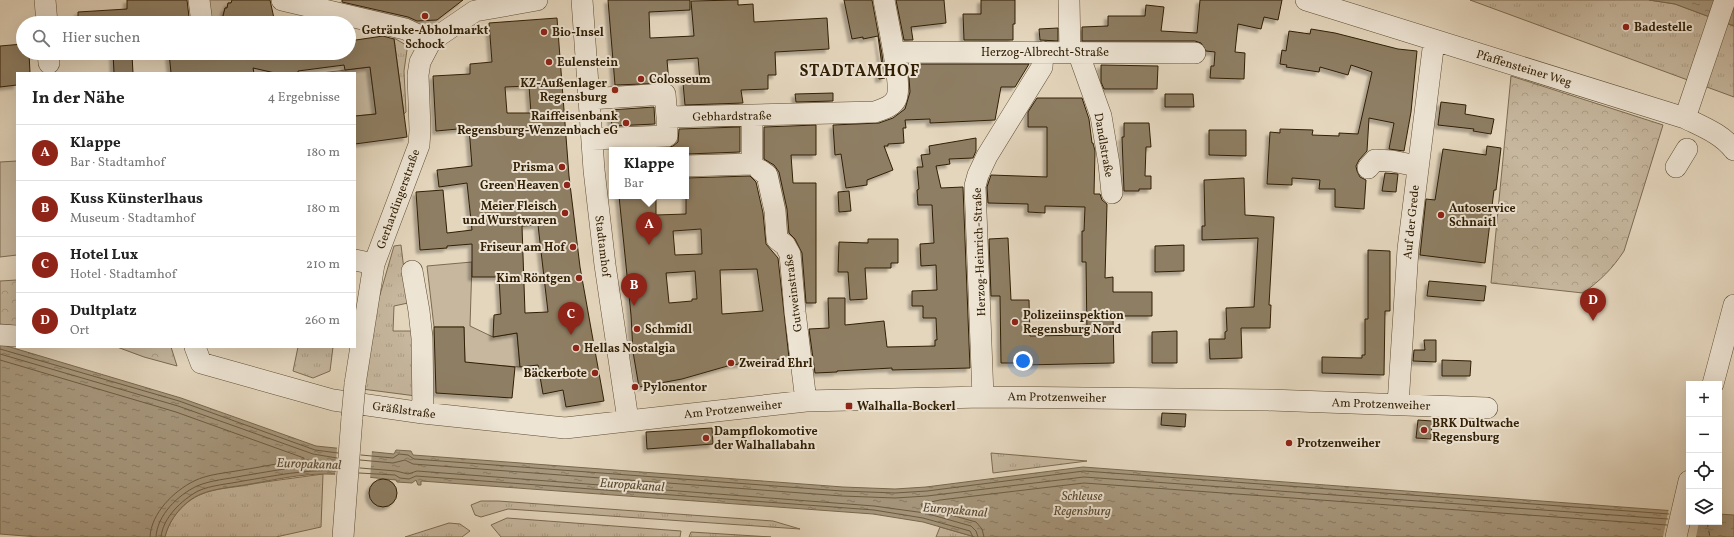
<!DOCTYPE html>
<html lang="de">
<meta charset="utf-8">
<style>
body{margin:0;font-family:Vollkorn,serif;background:#f2f2f2;color:#222}
.controls{position:absolute;right:12px;bottom:12px;display:grid;overflow:hidden;border-radius:0px;box-shadow:0 4px 16px #0002}
.controls button{width:36px;height:36px;display:grid;place-items:center;padding:0;border:0;border-bottom:1px solid #e0e0e0;background:#fff;color:#222;font:20px sans-serif}
.you{position:absolute;left:1023px;top:361px;width:14px;height:14px;margin:-10px;border:3px solid #fff;border-radius:50%;background:#1a73e8;box-shadow:0 0 0 6px #1a73e833}
.badge{display:grid;place-items:center;width:26px;height:26px;border-radius:50%;background:#8f2418;color:#fff;font-size:13px;font-weight:700}
.pin{position:absolute;translate:-50% -33px;filter:drop-shadow(0 1px 2px #0008)}
.pin::after{content:'';position:absolute;top:21px;width:14px;height:12px;background:inherit;clip-path:polygon(0 0,100% 0,50% 100%)}
.popup{position:absolute;left:609px;top:147px;width:80px;height:52px;box-sizing:border-box;display:grid;place-content:center;border-radius:0px;background:#fff;filter:drop-shadow(0 1px 3px #0005);font-size:13px;white-space:nowrap;color:#767676}
.popup b{font-size:15px;color:#222}
.popup::after{content:'';position:absolute;left:50%;top:100%;margin-left:-8px;border:8px solid transparent;border-top-color:#fff}
.list{margin:0;padding:0;list-style:none}
h2{display:flex;justify-content:space-between;align-items:center;height:52px;margin:0;padding:0 16px;font-size:17px}
h2 small{font-size:13px;font-weight:400;color:#767676}
.list li{display:grid;grid-template-columns:26px 1fr auto;gap:12px;align-items:center;box-sizing:border-box;height:56px;padding:0 16px;border-top:1px solid #e0e0e0}
.list b{display:block;font-size:15px;white-space:nowrap}
.list p{margin:0;font-size:13px;white-space:nowrap;color:#767676}
.list em{font-size:13px;font-style:normal;color:#767676}
.icon{flex:none;width:22px;height:22px;fill:none;stroke:currentColor;stroke-width:2;stroke-linecap:round;stroke-linejoin:round}
.map{position:relative;flex:none;width:1734px;height:537px;overflow:hidden}
.search{position:absolute;background:#fff;box-shadow:0 4px 16px #0002;left:16px;top:16px;width:340px;height:44px;display:flex;align-items:center;gap:10px;box-sizing:border-box;padding:0 14px;border-radius:22px;color:#767676;font-size:15px}
.panel{position:absolute;background:#fff;box-shadow:0 4px 16px #0002;left:16px;top:72px;width:340px;height:276px;border-radius:0px}
.map>svg:first-child{display:block}
.grass{fill:url(#grass-tufts);stroke:#7c6b51}
.forest{fill:url(#forest-crowns);stroke:#7c6b51}
.garden{fill:#c6b79e;stroke:#7c6b51}
.water{fill:url(#water-ripples);stroke:#78684d}
.pier{fill:#e4d6bd}
.lines{fill:none;stroke-linecap:round;stroke-linejoin:round}
.shore{stroke:#6c5c41;stroke-width:1}
.ferry{stroke:#5a492f;stroke-width:1;stroke-dasharray:5 4;stroke-linecap:butt}
.building{fill:#8e7e64;stroke:#311f04;fill-rule:evenodd;filter:url(#shadow)}
.minor-casing{stroke:#5e4d32;stroke-width:22}
.minor{stroke:#ede4d4;stroke-width:21}
.minor-bridge-casing{stroke:#5e4d32;stroke-width:22;stroke-linecap:butt}
.minor-bridge{stroke:#ede4d4;stroke-width:21}
.poi-dot{fill:#8f2418;stroke:#ede4d4;stroke-width:1.5}
.labels{text-anchor:middle;stroke-width:4;stroke-linejoin:round;paint-order:stroke}
.poi-label{font-size:12px;font-weight:bold;fill:#311f04;stroke:#ede4d4;text-anchor:start}
.street-label{font-size:12px;fill:#311f04;stroke:#ede4d4}
.water-label{font-size:13px;font-style:italic;fill:#5a492f;stroke:#ede4d4}
.district-label{font-size:16px;font-weight:bold;letter-spacing:1px;fill:#311f04;stroke:#ede4d4}
</style>
<div class="map">
<svg width="1734" height="537" viewBox="0 0 1734 537">
<defs>
<pattern id="grass-tufts" width="24" height="20" patternUnits="userSpaceOnUse"><rect width="24" height="20" fill="#c6b79e"/><path d="M3 7l-1-3M5 7V3M7 7l1-3M15 17l-1-3M17 17v-4M19 17l1-3" fill="none" stroke="#ab9d86"/></pattern>
<pattern id="forest-crowns" width="20" height="18" patternUnits="userSpaceOnUse"><rect width="20" height="18" fill="#c6b79e"/><path d="M2 6a3 3 0 1 1 6 0M12 15a3 3 0 1 1 6 0" fill="none" stroke="#ab9d86"/></pattern>
<pattern id="water-ripples" width="26" height="14" patternUnits="userSpaceOnUse"><rect width="26" height="14" fill="#a7987e"/><path d="M2 4q2-2 4 0t4 0M15 11q2-2 4 0t4 0" fill="none" stroke="#897b65"/></pattern>
<filter id="shadow"><feDropShadow dx="-3.5" dy="3.5" stdDeviation="1" flood-color="#0004"/></filter>
</defs>
<rect width="100%" height="100%" fill="#e4d6bd"/>
<filter id="stains"><feTurbulence type="fractalNoise" baseFrequency=".005" numOctaves="4"/><feColorMatrix values="0 0 0 0 .2 0 0 0 0 .09 0 0 0 0 .02 0 0 0 .5 -.17"/></filter>
<radialGradient id="worn" r=".72"><stop offset=".6" stop-color="#630" stop-opacity="0"/><stop offset="1" stop-color="#630" stop-opacity=".3"/></radialGradient>
<path class="grass" d="M1470,0H1649L1675,4L1734,26V97Z
M394,38L406,45L407,50L404,71L406,112L404,114Z
M401,245L408,303L394,306L393,331H413L416,396L362,389L375,312L394,246Z
M298,347H333L330,371L313,378L293,371Z
M991,453L1087,461L993,473Z
M323,474L321,527L276,537H165C169,519 184,501 202,494C214,489 228,488 241,486C268,481 295,478 323,474Z
M481,501H498L773,521L800,529L508,509L481,517L475,515L471,505Z
M507,518L681,531L680,537H501L491,525Z
M449,523L460,524L470,531L462,537H405Z
M940,527L975,537H936Z
M691,532L771,537H689Z"/>
<path class="forest" d="M1511,76L1663,125L1624,251C1612,269 1601,280 1583,293L1491,283Z
M17,280V326L0,324V281Z
M117,347H171L177,366L144,357Z"/>
<path class="garden" d="M204,0H232L231,3H228L227,8H225L222,20L206,19Z
M370,67L376,114L355,116V73H321Z
M17,161V255L0,257V162Z
M472,262L470,326L493,337L517,333L520,367L465,363L464,327H434L427,266Z"/>
<path class="water" d="M1649,0H1734V26L1675,4Z
M0,344L181,398L316,446L394,454L396,450L411,451L413,455L843,487L895,489L926,487L1083,467L1689,512V522H1719V514L1734,515V537H975L923,522L873,514L421,481V485H418L416,480L412,483L397,482L396,480C373,478 348,474 325,474C300,474 274,480 250,484C234,487 216,488 201,494C184,501 169,519 165,537H38L0,534Z"/>
<path class="pier" d="M337,447L372,450L370,480L335,477Z
M1669,508L1689,510V522H1699L1696,537H1663Z"/>
<g class="lines">
<path class="shore" d="M0,349L179,401L315,450L338,453
M0,354L178,406L313,454L337,458
M0,360L176,412L304,458L302,461C282,462 262,467 242,470C226,473 208,474 194,481C174,491 151,513 150,537
M361,455L393,458L399,454L408,455L414,459L842,491L895,493L927,491L1084,471L1669,514
M360,460L393,463L405,460L413,464L842,496L895,498L927,496L1084,477L1668,519
M360,468L396,471L408,474L417,471L874,506L925,513L971,526L976,531L978,537
M359,473L395,475L400,478L409,479L416,476L874,510L923,518L970,531L973,537
M156,537C157,515 178,495 197,486C211,480 228,479 242,476C273,471 305,464 337,466
M161,537C163,517 182,500 198,491C211,485 229,484 243,481C274,476 305,469 336,471
M984,537L982,529L976,522L922,507L921,504L940,500L1084,483L1667,525"/>
<path class="ferry" d="M1707,522L1710,537"/>
</g>
<path class="building" d="M127,0H187L189,17L139,20V23H78V12L127,9Z
M232,0H270L275,23H234L222,20L225,8H227L228,3H231Z
M342,0H463L437,20L417,21L408,17L342,2Z
M608,0H690V10L649,12L650,38L694,36L691,1L738,0V5L753,4L754,22L827,18L829,49L775,52L776,75H768V89L741,90L743,103L685,105L683,83L700,81L698,58L667,60L669,83L615,85Z
M844,0H872L882,54L885,78L879,79L878,67L882,66L878,36L863,39V37L852,39Z
M896,0H944L946,23L911,27L913,40H904Z
M981,0H1015V24H1013V40H964L963,14H981Z
M1200,0H1282L1278,20L1264,17L1261,29L1238,24L1235,52L1245,53L1244,79L1210,78L1211,66H1214L1215,52L1206,51L1201,43L1195,41H1082V27L1108,26V16H1145L1146,5L1164,7L1161,31L1197,33Z
M557,18L569,176L580,267L604,401L566,407L563,390L543,394L538,365L520,367L517,333L493,337L494,315L501,314L499,277H472V244L447,246V248L420,250L416,192L443,190L447,233L472,230L467,183L439,187L437,170L472,166L469,128L436,131L433,76L470,74V64L492,62L489,23ZM529,86L531,113H507L505,87ZM538,225L548,312L525,313L522,226Z
M1058,28V41L1040,40L1039,29Z
M1311,29L1335,33L1398,49L1417,51L1411,112L1404,151L1389,149L1394,123L1369,118L1367,151L1359,160L1356,166L1357,171L1360,177L1366,180L1364,209L1335,207V189H1319L1320,180L1292,178V185L1267,184L1270,132L1280,133V129L1313,130L1312,135L1339,136V133L1358,134L1372,72L1351,65L1348,75L1320,67L1319,72L1286,67L1287,65L1280,64L1282,50L1286,51L1289,31L1310,34Z
M383,36L394,39L407,137L355,144V116L376,114L370,67L345,70L344,65L298,71V73H275L253,68L254,73H171L169,53H349V41Z
M23,44V53H29L30,73H17V85L0,87V46Z
M113,53L132,55L133,73H114Z
M908,64H1029L1015,87H1001L995,120L930,123V119L905,120L906,128H903L904,143L888,144V146H884L893,170L867,180V185L846,188L841,154L835,155L833,125L879,123L893,118L905,109L910,92Z
M1101,65L1158,66L1157,89H1104L1101,82Z
M833,93V101L796,102L795,94Z
M1165,94H1193L1194,107H1165Z
M1037,98H1082L1089,119L1092,143H1093L1095,151L1094,194H1100L1102,200L1107,204L1105,278L1113,277V292H1152V316H1113L1114,363L1024,365L1023,363H1001L1000,296H991L989,239L1008,238L1011,300H1029L1030,336L1087,335L1086,262H1082V231H1084L1085,207L1045,206V213L1028,212V204L988,203L987,187L991,175L1047,177V127H1028V112Z
M1441,102L1466,105L1465,114L1494,119L1491,134L1473,131L1474,129L1438,125Z
M654,107L655,124L612,126L610,110Z
M1124,123H1149L1151,147H1146L1145,176H1151V189H1139V191H1124L1122,137H1124Z
M816,125V155H791L793,183H816V303H806L802,253L795,239L789,233L787,209L779,172L774,165L764,159V127Z
M740,127V152L686,154V150H617L667,148L673,146L678,142L679,129Z
M1209,130H1246V156L1209,155Z
M976,138V151L973,158L949,159L950,164L936,166L941,188L963,187L970,368L892,370V368L837,371V372L815,373L809,329L829,328L828,298H845V325L884,321L887,347L935,346V340H937L936,318H923V306H912V291L937,290L936,265L921,266L920,244L934,243L932,205H918L917,190L919,189L917,167H923L921,155L930,154L929,146Z
M1487,146L1501,148L1496,190H1494L1485,263L1420,255L1426,199L1435,200L1443,149L1486,155Z
M1385,173L1398,174L1396,192L1382,191Z
M750,176L756,182L763,213L766,244L778,258L789,358L731,365L682,379L639,387L633,352L631,315L619,196H656V215L686,214V178ZM701,229L702,254L675,255L673,231ZM757,269L763,311L722,314L720,270ZM695,271L697,299H692V301L669,303L666,273Z
M1244,178L1245,215L1274,217L1269,305H1271L1270,328H1241L1242,358L1210,359L1209,339H1225V332L1227,331L1226,308L1254,307L1258,238L1202,240V226H1205L1204,180Z
M849,191L851,211L839,212L838,192Z
M868,239H898V263H891V268H865L867,299L850,300L848,272H838L839,242L868,243Z
M1184,245V271L1155,272V246Z
M1368,250L1390,251V311H1385L1384,375L1322,373V357L1362,358V355H1365V319H1368Z
M1429,281L1486,286L1484,301L1427,296Z
M434,327H464L465,362L515,367L512,398L436,393Z
M1177,331V363H1152V332Z
M1424,340H1436V362L1413,361L1414,350H1425Z
M1442,360L1471,361L1470,376H1442Z
M1162,413L1186,414L1185,427L1161,425Z
M1418,420L1432,421L1431,439L1416,438Z
M712,428L713,444L647,449L646,432Z
M369 493a14 14 0 1 1 28 0a14 14 0 1 1-28 0Z"/>
<g class="lines">
<g class="minor-casing">
<path id="minor" d="M45,0L47,23
M199,0L202,23
M282,0L405,29L431,41
M582,0L594,170L605,265L628,420
M1069,0L1070,52
M1306,0L1685,118C1703,127 1722,134 1734,150
M894,52L1195,53
M1078,52L1101,116L1109,164L1112,193
M48,53L49,63
M589,99L665,94L667,117L875,112C883,109 892,107 896,99C903,87 887,18 884,0
M1685,118L1725,0
M592,139L667,136V117
M686,166L752,164V116
M1676,167L1687,149
M1368,168L1375,160L1392,161L1417,166
M760,170L767,175L775,211L777,239L785,245L790,254L795,312L806,401
M355,260L374,264
M412,271L419,311L422,338L423,413
M0,335L17,336
M195,347L201,363L333,400L423,413L565,428L806,401L849,400L983,397L1268,400L1487,408
M355,384L374,264L419,145L420,130L418,75L420,62L431,41L475,11L537,0
M1713,384L1734,305
M983,397L975,186L978,175L987,156L1042,67L1043,52
M1398,405L1408,249L1434,41
M343,537L352,417
M1676,537L1689,481"/>
</g>
<use href="#minor" class="minor"/>
<g class="minor-bridge-casing">
<path id="minor-bridge" d="M352,417L355,384"/>
</g>
<use href="#minor-bridge" class="minor-bridge"/>
</g>
<g class="poi-dot">
<circle cx="425" cy="16" r="4"/>
<circle cx="1626" cy="27" r="4"/>
<circle cx="544" cy="32" r="4"/>
<circle cx="549" cy="62" r="4"/>
<circle cx="641" cy="79" r="4"/>
<circle cx="615" cy="90" r="4"/>
<circle cx="626" cy="123" r="4"/>
<circle cx="562" cy="167" r="4"/>
<circle cx="567" cy="185" r="4"/>
<circle cx="565" cy="213" r="4"/>
<circle cx="1441" cy="215" r="4"/>
<circle cx="573" cy="247" r="4"/>
<circle cx="579" cy="278" r="4"/>
<circle cx="1015" cy="322" r="4"/>
<circle cx="637" cy="329" r="4"/>
<circle cx="576" cy="348" r="4"/>
<circle cx="731" cy="363" r="4"/>
<circle cx="595" cy="373" r="4"/>
<circle cx="635" cy="387" r="4"/>
<rect x="845" y="402" width="8" height="8" rx="2"/>
<circle cx="1424" cy="430" r="4"/>
<circle cx="706" cy="438" r="4"/>
<circle cx="1289" cy="443" r="4"/>
</g>
<g class="labels">
<g class="poi-label">
<text x="1634" y="31">Badestelle</text>
<text x="425" y="34" text-anchor="middle">Getränke-Abholmarkt<tspan x="425" dy="14">Schock</tspan></text>
<text x="552" y="36">Bio-Insel</text>
<text x="557" y="66">Eulenstein</text>
<text x="649" y="83">Colosseum</text>
<text x="607" y="87" text-anchor="end">KZ-Außenlager<tspan x="607" dy="14">Regensburg</tspan></text>
<text x="618" y="120" text-anchor="end">Raiffeisenbank<tspan x="618" dy="14">Regensburg-Wenzenbach eG</tspan></text>
<text x="554" y="171" text-anchor="end">Prisma</text>
<text x="559" y="189" text-anchor="end">Green Heaven</text>
<text x="557" y="210" text-anchor="end">Meier Fleisch<tspan x="557" dy="14">und Wurstwaren</tspan></text>
<text x="1449" y="212">Autoservice<tspan x="1449" dy="14">Schnaitl</tspan></text>
<text x="565" y="251" text-anchor="end">Friseur am Hof</text>
<text x="571" y="282" text-anchor="end">Kim Röntgen</text>
<text x="1023" y="319">Polizeiinspektion<tspan x="1023" dy="14">Regensburg Nord</tspan></text>
<text x="645" y="333">Schmidl</text>
<text x="584" y="352">Hellas Nostalgia</text>
<text x="739" y="367">Zweirad Ehrl</text>
<text x="587" y="377" text-anchor="end">Bäckerbote</text>
<text x="643" y="391">Pylonentor</text>
<text x="857" y="410">Walhalla-Bockerl</text>
<text x="1432" y="427">BRK Dultwache<tspan x="1432" dy="14">Regensburg</tspan></text>
<text x="714" y="435">Dampflokomotive<tspan x="714" dy="14">der Walhallabahn</tspan></text>
<text x="1297" y="447">Protzenweiher</text>
</g>
<g class="street-label">
<text x="1045" y="56">Herzog-Albrecht-Straße</text>
<text transform="translate(1524 68) rotate(17)" y="4">Pfaffensteiner Weg</text>
<text transform="translate(732 116) rotate(-1)" y="4">Gebhardstraße</text>
<text transform="translate(1104 145) rotate(80)" y="4">Dandlstraße</text>
<text transform="translate(398 199) rotate(-70)" y="4">Gerhardingerstraße</text>
<text transform="translate(1411 222) rotate(-84)" y="4">Auf der Grede</text>
<text transform="translate(603 246) rotate(83)" y="4">Stadtamhof</text>
<text transform="translate(979 252) rotate(-92)" y="4">Herzog-Heinrich-Straße</text>
<text transform="translate(793 293) rotate(-97)" y="4">Gutweinstraße</text>
<text transform="translate(1057 397) rotate(1)" y="4">Am Protzenweiher</text>
<text transform="translate(1381 404) rotate(2)" y="4">Am Protzenweiher</text>
<text transform="translate(733 409) rotate(-6)" y="4">Am Protzenweiher</text>
<text transform="translate(404 410) rotate(8)" y="4">Gräßlstraße</text>
</g>
<g class="water-label">
<text transform="translate(309 463) rotate(2)" y="5">Europakanal</text>
<text transform="translate(632 484) rotate(4)" y="5">Europakanal</text>
<text x="1082" y="500">Schleuse<tspan x="1082" dy="15">Regensburg</tspan></text>
<text transform="translate(955 509) rotate(5)" y="5">Europakanal</text>
</g>
<g class="district-label">
<text x="860" y="76">STADTAMHOF</text>
</g>
</g>
<rect width="100%" height="100%" filter="url(#stains)"/>
<rect width="100%" height="100%" fill="url(#worn)"/>
</svg>
<div class="controls">
<button>+</button>
<button>−</button>
<button><svg class="icon" aria-label="locate" viewBox="0 0 24 24"><circle cx="12" cy="12" r="6"/><path d="M12 2v4M12 18v4M2 12h4M18 12h4"/></svg></button>
<button><svg class="icon" aria-label="layers" viewBox="0 0 24 24"><path d="M12 4l9 5-9 5-9-5zM3 14l9 5 9-5"/></svg></button>
</div>
<div class="you"></div>
<div class="pin badge" style="left:649px;top:245px">A</div>
<div class="popup"><b>Klappe</b>Bar</div>
<div class="pin badge" style="left:634px;top:306px">B</div>
<div class="pin badge" style="left:571px;top:335px">C</div>
<div class="pin badge" style="left:1593px;top:321px">D</div>
<div class="search"><svg class="icon" aria-label="search" viewBox="0 0 24 24"><circle cx="10" cy="10" r="6"/><path d="M15 15l6 6"/></svg>Hier suchen</div>
<section class="panel">
<h2>In der Nähe<small>4 Ergebnisse</small></h2>
<ul class="list">
<li><span class="badge">A</span><div><b>Klappe</b><p>Bar · Stadtamhof</p></div><em>180 m</em></li>
<li><span class="badge">B</span><div><b>Kuss Künsterlhaus</b><p>Museum · Stadtamhof</p></div><em>180 m</em></li>
<li><span class="badge">C</span><div><b>Hotel Lux</b><p>Hotel · Stadtamhof</p></div><em>210 m</em></li>
<li><span class="badge">D</span><div><b>Dultplatz</b><p>Ort</p></div><em>260 m</em></li>
</ul>
</section>
</div>
